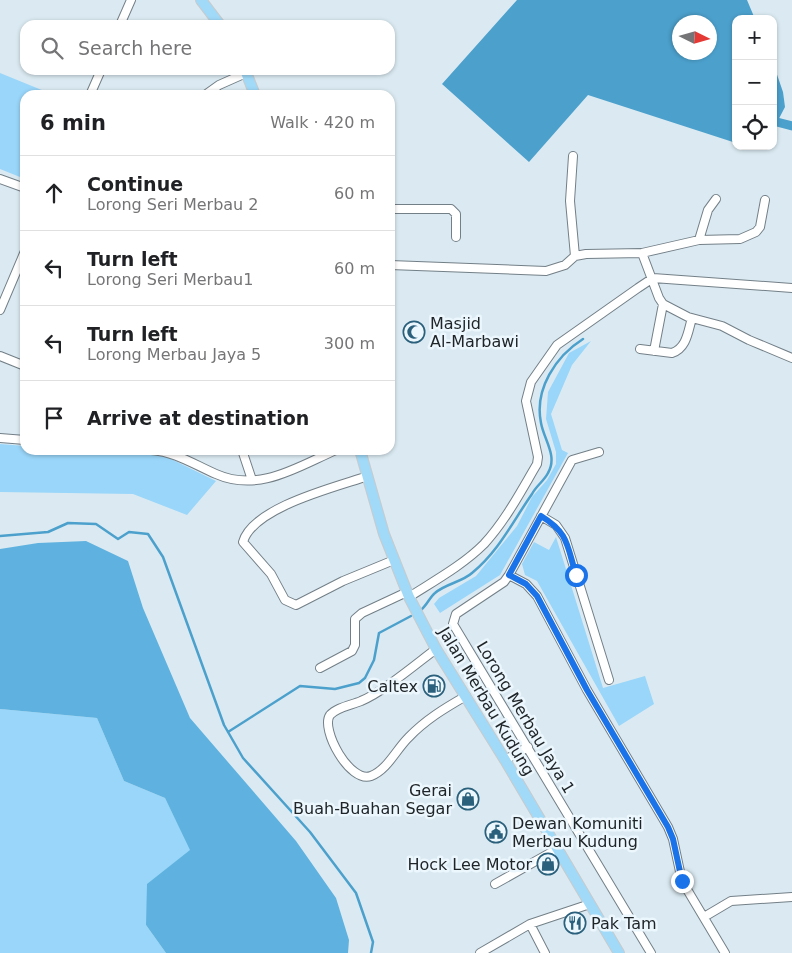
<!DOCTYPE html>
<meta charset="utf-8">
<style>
body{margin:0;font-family:"DejaVu Sans",sans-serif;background:#f6f6f6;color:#202124}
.controls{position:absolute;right:15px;top:15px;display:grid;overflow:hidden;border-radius:10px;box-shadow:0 1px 4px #0004}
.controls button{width:45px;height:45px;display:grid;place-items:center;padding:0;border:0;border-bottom:1px solid #e0e0e0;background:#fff;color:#202124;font:25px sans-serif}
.compass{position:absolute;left:672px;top:15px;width:45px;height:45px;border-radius:50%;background:#fff;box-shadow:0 1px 4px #0004;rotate:95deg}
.stop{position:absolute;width:15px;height:15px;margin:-11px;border:4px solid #1a73e8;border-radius:50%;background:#fff}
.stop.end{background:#1a73e8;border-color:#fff;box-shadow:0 1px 5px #0008}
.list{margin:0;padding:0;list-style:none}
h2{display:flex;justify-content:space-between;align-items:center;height:65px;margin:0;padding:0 20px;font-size:21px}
h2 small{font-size:16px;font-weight:400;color:#757577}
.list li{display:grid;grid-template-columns:32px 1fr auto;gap:15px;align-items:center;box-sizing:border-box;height:75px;padding:0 20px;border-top:1px solid #e0e0e0}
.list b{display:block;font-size:19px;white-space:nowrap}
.list p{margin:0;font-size:16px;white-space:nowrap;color:#757577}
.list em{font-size:16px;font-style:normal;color:#757577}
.icon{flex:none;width:28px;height:28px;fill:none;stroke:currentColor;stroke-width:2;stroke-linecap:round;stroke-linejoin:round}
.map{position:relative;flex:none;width:792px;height:953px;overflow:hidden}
.search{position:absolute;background:#fff;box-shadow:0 1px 4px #0004;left:20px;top:20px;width:375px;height:55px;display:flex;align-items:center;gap:12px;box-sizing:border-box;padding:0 18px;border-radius:15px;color:#757577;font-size:19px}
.panel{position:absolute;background:#fff;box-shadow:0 1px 4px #0004;left:20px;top:90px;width:375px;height:365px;border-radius:15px}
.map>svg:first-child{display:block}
.green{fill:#99d6f9}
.forest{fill:#5fb2df}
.water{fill:#4ca0cc;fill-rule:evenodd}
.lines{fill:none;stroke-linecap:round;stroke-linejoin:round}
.stream{stroke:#4ca0cc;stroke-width:2.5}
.canal{stroke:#4ca0cc;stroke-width:9}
.minor-casing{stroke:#737f87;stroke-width:10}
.major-casing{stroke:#c9cacb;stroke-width:12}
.minor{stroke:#fff;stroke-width:8}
.major{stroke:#a0daf8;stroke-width:10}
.route{stroke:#1a73e8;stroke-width:6}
.labels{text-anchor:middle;stroke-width:5;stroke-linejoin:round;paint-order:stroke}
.poi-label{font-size:16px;fill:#1e2427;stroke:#ebf6fd;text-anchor:start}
.street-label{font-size:16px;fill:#1e2427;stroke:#ebf6fd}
</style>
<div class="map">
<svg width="792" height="953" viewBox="0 0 792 953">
<rect width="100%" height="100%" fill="#dbeaf2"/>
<path class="green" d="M0,73L54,95H25V179L0,169Z
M591,341L572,365L551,414L562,450L568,453L500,575L440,613L434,604L439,598L476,576L517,526L532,497L547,480L556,464V452L546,419L548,392L569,353Z
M0,444L25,446V450H82L165,456L216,481L187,515L133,494L0,492Z
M556,537L603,688L645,676L654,704L619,726L537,581L525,575L522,564L534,542L549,550Z
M0,709L97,718L124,781L165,798L191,850L146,925L166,953H0Z"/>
<path class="forest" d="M86,541L128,561L143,608L190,718L296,841L336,898L349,940L348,953H166L146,925L147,884L190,850L165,798L124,781L97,718L0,709V549L38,543Z"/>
<path class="water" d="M517,0H747L755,19H736V143L588,95L529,162L442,84ZM710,22V52H680V22Z
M773,63L783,92L785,107L773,130Z"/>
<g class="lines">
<path class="stream" d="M0,536L48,532L68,523L96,524L118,539L129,532L148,534L163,557L224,725L243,758L310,832L356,893L373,942L371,953
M421,610C427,605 430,597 435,593C445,584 462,582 472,573C499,551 513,521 532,494C536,486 544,481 548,473C558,456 544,440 541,423C534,389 556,356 583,339
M228,732L300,686L335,689L359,683L365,678L374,660L379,633L411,616"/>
<path class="canal" d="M773,121L792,126"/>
<g class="minor-casing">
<path id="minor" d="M120,25L131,0
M90,95L101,70
M205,95L219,85L246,73
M573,156L570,201L575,256
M0,179L25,188
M390,209H451L456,214V237
M699,240L708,210L716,199
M642,253L659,298L663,304L688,317L722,326L749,340L792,358
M390,265L546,271L565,265L575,256L586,254L642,253L699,240L740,239L756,232L760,227L765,200
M0,310L25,251
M640,349L672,353C687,348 688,331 692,318
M654,351L663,304
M0,356L25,366
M0,438L25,440
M151,450C176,452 193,464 216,474C259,493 297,467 336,450
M242,450L252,480
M599,452L572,460L509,575L504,582L456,614L453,624L651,953
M368,476C336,487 253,507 243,542L271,574L285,600L296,605L343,581L394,560
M541,516L556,525L565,538L609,680
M509,575L526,584L537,596L587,690L668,827L673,839L682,881L725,953
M409,597C434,581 463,565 484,544C506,520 521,491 537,464L538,457L526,401L531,382L557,345L638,288L653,278L792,288
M436,649C416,664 383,692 361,701C352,705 337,707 330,715C320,729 350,784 371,776C387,770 396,750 408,738C425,720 445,708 466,696
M320,668L352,651L355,645V619L362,613L407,592
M505,760L528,747
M495,884L557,849
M704,917L731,901L792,897
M530,924L545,953
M480,953L530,924L590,904"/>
</g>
<g class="major-casing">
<path id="major" d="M201,0L220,25
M245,70L255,95
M360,450L384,534L409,597L436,649L505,760L619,953"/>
</g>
<use href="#minor" class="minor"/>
<use href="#major" class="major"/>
</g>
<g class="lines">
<path class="route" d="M576,575C567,546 569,533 541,516L509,575L526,584L537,596L587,690L668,827L673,839L682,881"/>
</g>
<defs>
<g id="mosque-ring" transform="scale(1.125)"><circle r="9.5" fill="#ebf6fd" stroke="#2b607c" stroke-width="1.5"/><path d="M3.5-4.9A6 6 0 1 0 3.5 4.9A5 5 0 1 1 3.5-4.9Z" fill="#2b607c"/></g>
<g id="fuel-ring" transform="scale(1.125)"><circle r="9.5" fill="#ebf6fd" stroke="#2b607c" stroke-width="1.5"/><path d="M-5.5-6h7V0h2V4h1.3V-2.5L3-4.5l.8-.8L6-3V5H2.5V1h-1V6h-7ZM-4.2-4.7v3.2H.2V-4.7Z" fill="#2b607c"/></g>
<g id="shop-ring" transform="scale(1.125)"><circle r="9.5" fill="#ebf6fd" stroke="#2b607c" stroke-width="1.5"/><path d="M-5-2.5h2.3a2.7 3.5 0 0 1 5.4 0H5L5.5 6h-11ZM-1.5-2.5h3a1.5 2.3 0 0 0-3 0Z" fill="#2b607c"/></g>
<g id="civic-ring" transform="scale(1.125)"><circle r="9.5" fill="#ebf6fd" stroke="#2b607c" stroke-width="1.5"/><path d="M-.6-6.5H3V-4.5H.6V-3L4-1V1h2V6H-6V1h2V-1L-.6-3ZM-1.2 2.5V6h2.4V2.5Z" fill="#2b607c"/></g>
<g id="restaurant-ring" transform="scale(1.125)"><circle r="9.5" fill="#ebf6fd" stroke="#2b607c" stroke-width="1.5"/><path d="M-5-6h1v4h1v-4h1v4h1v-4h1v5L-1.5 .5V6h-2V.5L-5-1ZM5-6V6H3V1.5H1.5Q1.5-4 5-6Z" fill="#2b607c"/></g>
</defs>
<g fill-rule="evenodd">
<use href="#mosque-ring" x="414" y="332"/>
<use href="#fuel-ring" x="434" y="686"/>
<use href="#shop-ring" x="468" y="799"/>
<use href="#civic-ring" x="496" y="832"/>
<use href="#shop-ring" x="548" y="864"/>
<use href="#restaurant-ring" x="575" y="923"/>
</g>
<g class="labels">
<g class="poi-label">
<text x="430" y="329">Masjid<tspan x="430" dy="18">Al-Marbawi</tspan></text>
<text x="418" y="692" text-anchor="end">Caltex</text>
<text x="452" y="796" text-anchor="end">Gerai<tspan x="452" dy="18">Buah-Buahan Segar</tspan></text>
<text x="512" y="829">Dewan Komuniti<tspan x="512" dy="18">Merbau Kudung</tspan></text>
<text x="532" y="870" text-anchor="end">Hock Lee Motor</text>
<text x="591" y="929">Pak Tam</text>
</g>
<g class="street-label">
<text transform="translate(487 701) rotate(59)" y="6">Jalan Merbau Kudung</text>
<text transform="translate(526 717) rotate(59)" y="6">Lorong Merbau Jaya 1</text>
</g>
</g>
</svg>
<div class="controls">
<button>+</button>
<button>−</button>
<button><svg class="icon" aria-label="locate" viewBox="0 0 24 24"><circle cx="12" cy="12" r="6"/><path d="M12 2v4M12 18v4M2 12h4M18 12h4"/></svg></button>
</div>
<svg class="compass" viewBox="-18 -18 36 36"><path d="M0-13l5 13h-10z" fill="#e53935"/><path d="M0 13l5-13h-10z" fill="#757577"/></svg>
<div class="stop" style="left:576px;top:575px"></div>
<div class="stop end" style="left:682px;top:881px"></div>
<div class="search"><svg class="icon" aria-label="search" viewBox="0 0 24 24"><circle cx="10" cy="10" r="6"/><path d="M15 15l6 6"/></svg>Search here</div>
<section class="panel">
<h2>6 min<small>Walk · 420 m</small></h2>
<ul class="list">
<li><svg class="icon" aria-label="ahead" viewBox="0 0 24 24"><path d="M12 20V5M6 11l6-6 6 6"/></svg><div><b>Continue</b><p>Lorong Seri Merbau 2</p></div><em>60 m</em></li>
<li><svg class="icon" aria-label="left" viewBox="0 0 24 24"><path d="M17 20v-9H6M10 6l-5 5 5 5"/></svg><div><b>Turn left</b><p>Lorong Seri Merbau1</p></div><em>60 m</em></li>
<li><svg class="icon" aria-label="left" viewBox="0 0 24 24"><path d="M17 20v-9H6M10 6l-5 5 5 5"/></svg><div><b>Turn left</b><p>Lorong Merbau Jaya 5</p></div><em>300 m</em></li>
<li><svg class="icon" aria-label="arrive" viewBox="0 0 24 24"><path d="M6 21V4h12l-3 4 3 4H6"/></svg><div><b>Arrive at destination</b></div></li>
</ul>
</section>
</div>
